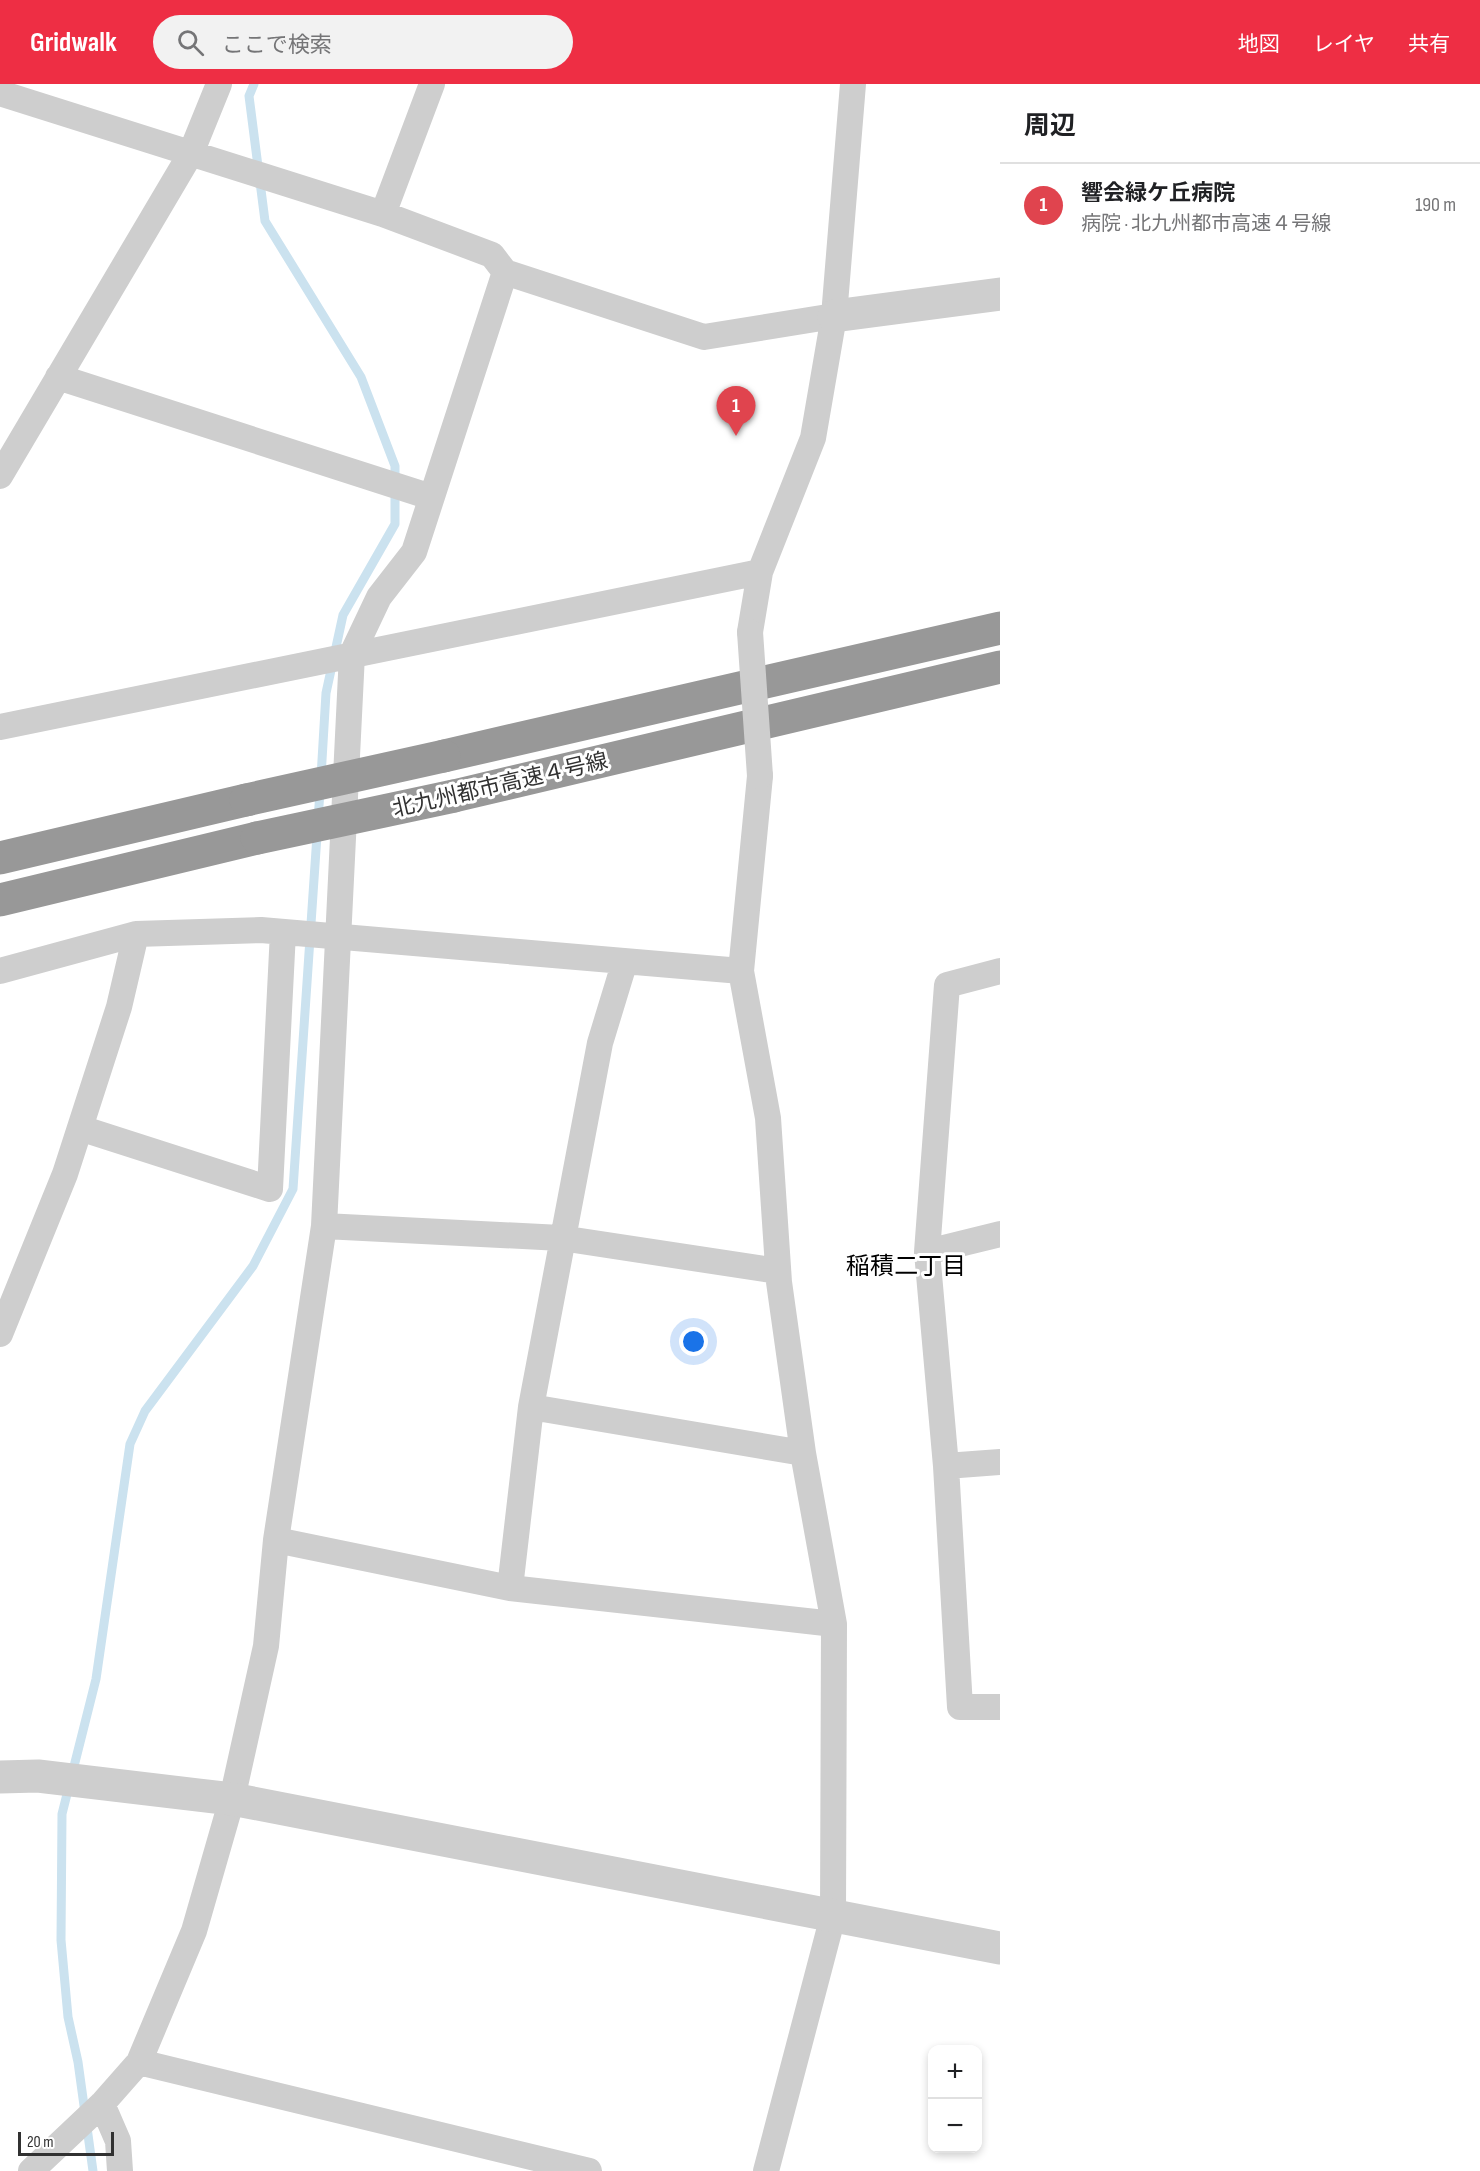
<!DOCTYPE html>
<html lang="ja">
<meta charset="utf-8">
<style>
body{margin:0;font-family:"Sofia Sans Condensed","Noto Sans JP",sans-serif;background:#f2f2f2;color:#202124}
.controls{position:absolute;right:18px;bottom:18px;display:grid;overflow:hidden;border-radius:12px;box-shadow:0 3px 9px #0003}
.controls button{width:54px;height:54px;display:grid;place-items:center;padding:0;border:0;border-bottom:2px solid #e0e0e0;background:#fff;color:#202124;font:30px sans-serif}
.scale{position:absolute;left:18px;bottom:15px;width:96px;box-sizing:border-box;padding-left:6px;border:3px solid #313131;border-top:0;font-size:16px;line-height:21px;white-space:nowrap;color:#313131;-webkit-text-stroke:4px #fff;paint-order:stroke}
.you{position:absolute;left:694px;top:1258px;width:21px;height:21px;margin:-15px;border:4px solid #fff;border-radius:50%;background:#1a73e8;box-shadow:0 0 0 9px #1a73e833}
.badge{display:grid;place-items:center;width:39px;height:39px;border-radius:50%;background:#ee2e44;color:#fff;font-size:20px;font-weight:700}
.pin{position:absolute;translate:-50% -50px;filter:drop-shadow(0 2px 3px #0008)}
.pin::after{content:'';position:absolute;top:32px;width:21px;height:18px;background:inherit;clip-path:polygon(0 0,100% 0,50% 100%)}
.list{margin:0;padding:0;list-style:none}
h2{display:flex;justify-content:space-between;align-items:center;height:78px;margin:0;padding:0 24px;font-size:26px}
h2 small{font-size:20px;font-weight:400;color:#757577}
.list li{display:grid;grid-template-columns:39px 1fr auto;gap:18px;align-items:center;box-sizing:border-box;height:84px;padding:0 24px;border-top:2px solid #e0e0e0}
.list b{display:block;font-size:22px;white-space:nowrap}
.list p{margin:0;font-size:20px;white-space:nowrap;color:#757577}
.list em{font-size:20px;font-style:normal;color:#757577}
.icon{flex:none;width:33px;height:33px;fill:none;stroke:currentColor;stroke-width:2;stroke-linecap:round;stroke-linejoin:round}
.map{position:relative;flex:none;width:1000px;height:2087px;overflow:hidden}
header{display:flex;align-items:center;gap:36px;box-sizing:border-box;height:84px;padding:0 30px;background:#ee2e44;color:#fff}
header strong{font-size:28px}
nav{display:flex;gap:33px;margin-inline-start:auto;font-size:21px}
.search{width:420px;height:54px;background:#f2f2f2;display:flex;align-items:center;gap:15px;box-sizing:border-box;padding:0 21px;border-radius:33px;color:#757577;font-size:22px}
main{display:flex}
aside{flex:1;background:#fff}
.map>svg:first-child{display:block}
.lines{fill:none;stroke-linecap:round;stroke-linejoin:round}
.stream{stroke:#cbe2ef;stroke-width:9}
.minor{stroke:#cecece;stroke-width:26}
.tertiary{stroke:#cecece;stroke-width:33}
.motorway{stroke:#989898;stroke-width:33}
.minor-bridge{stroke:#cecece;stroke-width:26}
.motorway-bridge{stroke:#989898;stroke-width:33}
.labels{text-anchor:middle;stroke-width:6;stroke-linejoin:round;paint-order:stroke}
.street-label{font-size:22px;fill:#313131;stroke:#fff}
.neighbourhood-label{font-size:24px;fill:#000;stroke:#fff}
</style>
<header>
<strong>Gridwalk</strong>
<div class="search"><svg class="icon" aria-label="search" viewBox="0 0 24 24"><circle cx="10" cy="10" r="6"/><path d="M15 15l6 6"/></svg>ここで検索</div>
<nav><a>地図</a><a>レイヤ</a><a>共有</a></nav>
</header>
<main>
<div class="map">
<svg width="1000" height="2087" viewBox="0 0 1000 2087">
<rect width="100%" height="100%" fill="#fff"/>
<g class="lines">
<path class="stream" d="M254,0L249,12L265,137L361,293L395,382V440L343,531L326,609L321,693
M93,2087L78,1978L68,1933L61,1856L62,1730L96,1595L130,1360L145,1327L253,1182L293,1105L320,707"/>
<path class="minor" d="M0,9L383,130L492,171L505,188L704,253L834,232
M383,130L432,0
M58,293L431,413
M0,392L191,69L219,0
M750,548L760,488L813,354L834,232L853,0
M0,643L760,488
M760,692L741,887L768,1034L779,1198L803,1369L834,1540L833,1832L766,2087
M0,887L136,850L261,846L741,887
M1000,887L947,901L927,1168L946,1382L1000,1378
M80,1044L270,1105L283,848
M324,1142L561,1154L778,1187
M927,1168L1000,1150
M0,1250L65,1090L119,923L136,850
M531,1323L600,959L625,877
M946,1382L960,1623H1000
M276,1456L510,1504L834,1540
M510,1504L531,1323L803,1369
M139,1978L589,2087
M102,2020L118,2057L120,2087
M31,2087L102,2020L139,1978L194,1847L232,1715L266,1562L276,1456L324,1142L352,570L379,513L414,468L505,188"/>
<path class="tertiary" d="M834,232L1000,210
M0,1693L38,1692L232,1715L1000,1864"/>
<path class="motorway" d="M444,672L1000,544
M454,712L1000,583
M0,774L246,716
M0,816L257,754"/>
<path class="minor-bridge" d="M750,548L760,692"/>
<path class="motorway-bridge" d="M246,716L444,672
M257,754L454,712"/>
</g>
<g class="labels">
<g class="street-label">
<text transform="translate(500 700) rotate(-13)" y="8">北九州都市高速４号線</text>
</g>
<g class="neighbourhood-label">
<text x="906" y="1190">稲積二丁目</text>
</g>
</g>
</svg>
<div class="controls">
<button>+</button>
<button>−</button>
</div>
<div class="scale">20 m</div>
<div class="you"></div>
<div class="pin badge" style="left:736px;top:352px;background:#e0444e">1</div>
</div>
<aside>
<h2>周辺<small></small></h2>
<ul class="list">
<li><span class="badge" style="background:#e0444e">1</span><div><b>響会緑ケ丘病院</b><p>病院 · 北九州都市高速４号線</p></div><em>190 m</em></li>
</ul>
</aside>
</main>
